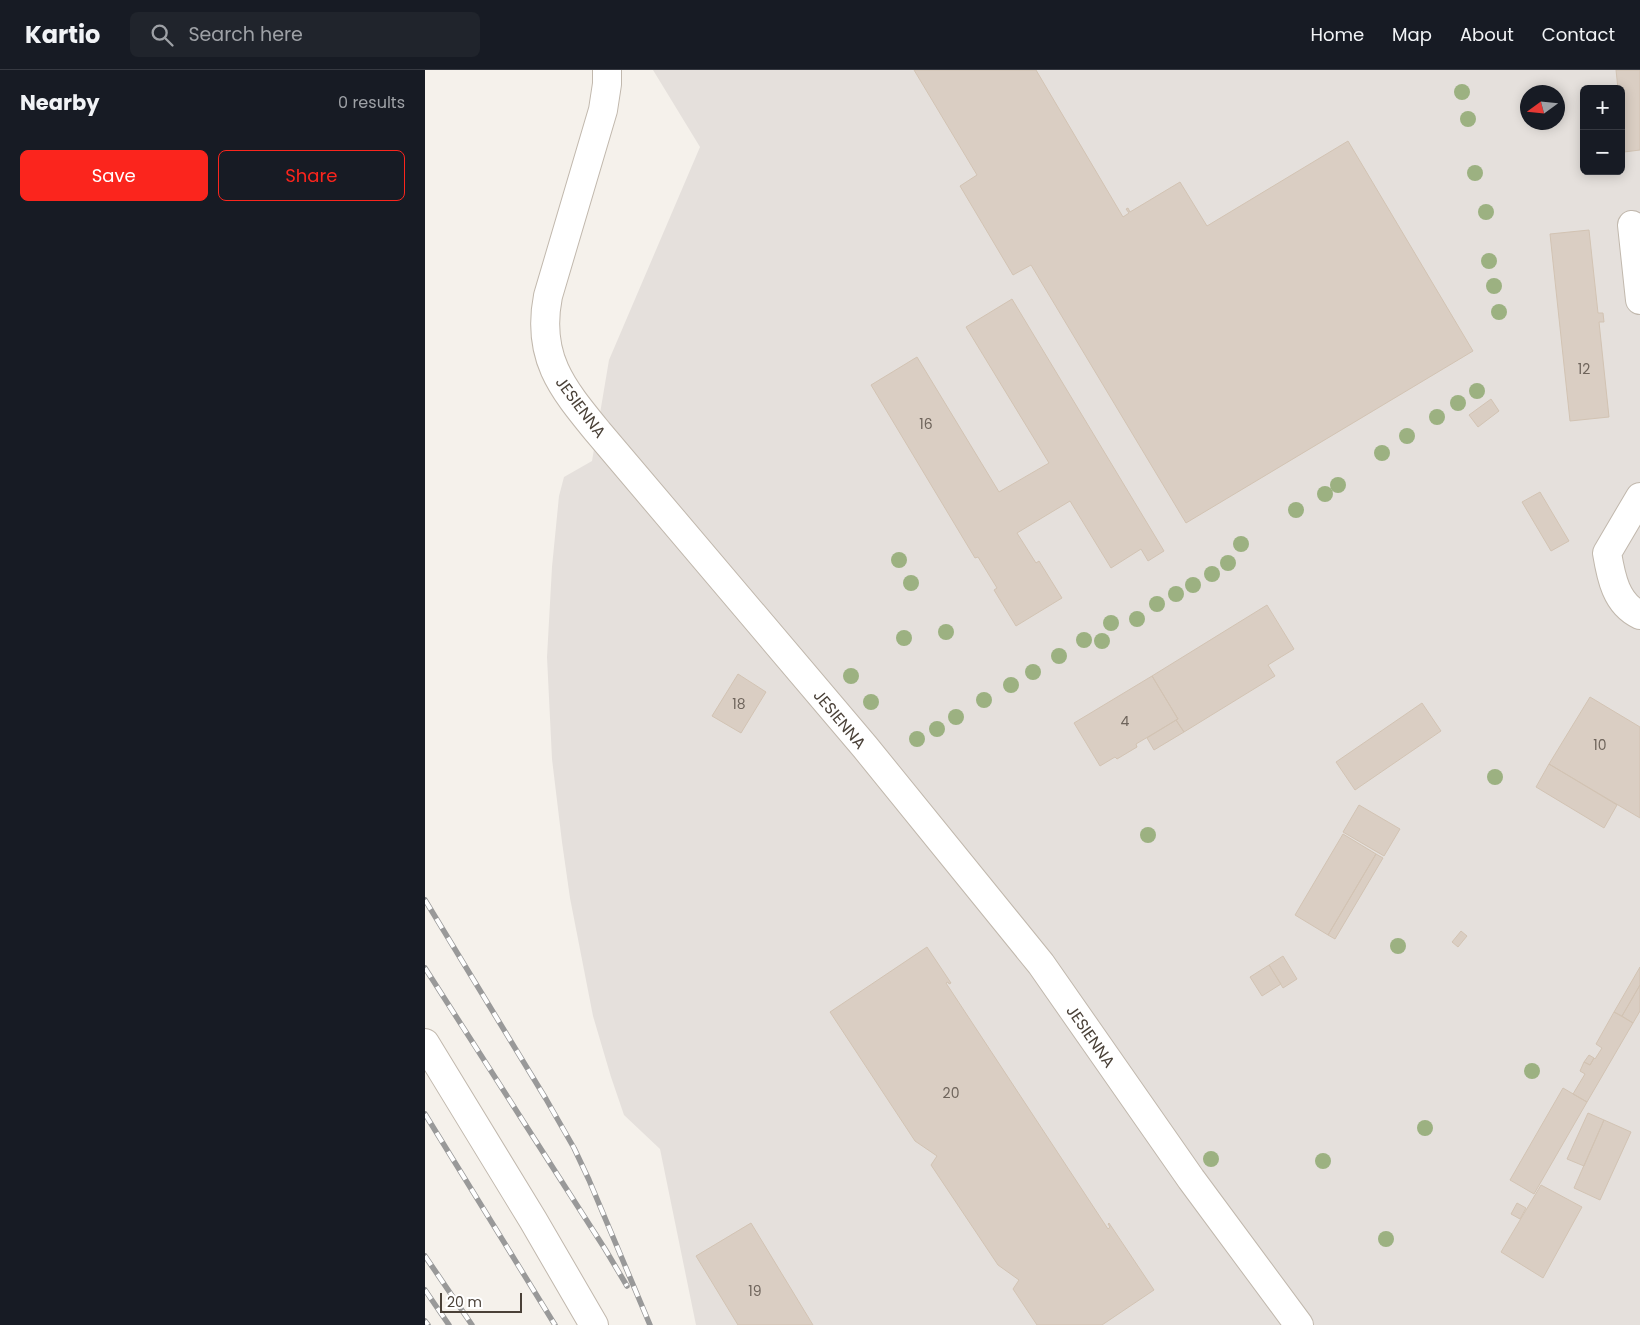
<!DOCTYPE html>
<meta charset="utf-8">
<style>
body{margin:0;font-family:Poppins,sans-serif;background:#20242c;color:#f1f3f6}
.controls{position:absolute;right:15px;top:15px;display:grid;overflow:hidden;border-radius:8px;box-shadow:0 2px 12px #0003}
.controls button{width:45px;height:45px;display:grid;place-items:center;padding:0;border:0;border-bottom:1px solid #363941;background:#171b24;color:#f1f3f6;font:25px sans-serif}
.compass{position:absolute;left:1095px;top:15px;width:45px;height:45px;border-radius:50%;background:#171b24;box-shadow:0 2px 12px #0003;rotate:255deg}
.scale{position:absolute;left:15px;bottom:12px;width:82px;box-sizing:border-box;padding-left:5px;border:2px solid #4a4138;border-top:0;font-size:14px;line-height:18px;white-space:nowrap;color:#4a4138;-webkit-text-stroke:4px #fff;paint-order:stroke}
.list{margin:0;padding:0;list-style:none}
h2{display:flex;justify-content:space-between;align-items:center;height:65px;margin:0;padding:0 20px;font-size:21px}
h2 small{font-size:16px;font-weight:400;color:#9ea1a6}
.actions{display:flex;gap:10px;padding:15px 20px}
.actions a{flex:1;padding:11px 0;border:1px solid #fb251d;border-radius:8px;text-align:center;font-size:18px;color:#fb251d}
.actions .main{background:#fb251d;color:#fff}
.icon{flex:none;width:28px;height:28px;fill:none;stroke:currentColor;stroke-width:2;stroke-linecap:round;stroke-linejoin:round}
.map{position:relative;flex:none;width:1215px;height:1255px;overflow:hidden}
header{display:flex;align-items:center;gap:30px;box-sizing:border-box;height:70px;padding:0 25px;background:#171b24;border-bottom:1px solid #363941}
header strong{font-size:24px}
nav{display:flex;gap:28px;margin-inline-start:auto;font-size:18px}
.search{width:350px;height:45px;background:#20242c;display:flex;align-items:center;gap:12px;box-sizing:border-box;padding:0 18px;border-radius:8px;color:#9ea1a6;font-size:19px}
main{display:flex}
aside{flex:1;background:#171b24}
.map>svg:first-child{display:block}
.industrial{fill:#e5e0dc;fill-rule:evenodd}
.building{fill:#dacec3;stroke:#d2c3b3}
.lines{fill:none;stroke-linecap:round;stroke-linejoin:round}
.minor-casing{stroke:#c1b8ad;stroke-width:30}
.minor{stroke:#fff;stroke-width:28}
.rail-casing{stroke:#999;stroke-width:5.5}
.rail{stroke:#fff;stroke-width:4;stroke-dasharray:11;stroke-linecap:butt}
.tree{fill:#9cb181}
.labels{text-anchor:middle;stroke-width:4.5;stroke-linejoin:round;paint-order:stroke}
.number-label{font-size:14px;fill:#6e645b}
.street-label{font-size:16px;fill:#4a4138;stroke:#fff}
</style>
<header>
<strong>Kartio</strong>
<div class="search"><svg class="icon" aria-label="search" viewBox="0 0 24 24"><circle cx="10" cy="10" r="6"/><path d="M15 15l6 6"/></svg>Search here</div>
<nav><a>Home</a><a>Map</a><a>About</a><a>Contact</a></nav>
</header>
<main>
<aside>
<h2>Nearby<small>0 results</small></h2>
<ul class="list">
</ul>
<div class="actions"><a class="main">Save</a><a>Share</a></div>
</aside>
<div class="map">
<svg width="1215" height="1255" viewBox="0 0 1215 1255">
<rect width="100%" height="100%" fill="#f5f1eb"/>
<path class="industrial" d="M228,0H1215V1255H271L235,1079L199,1045L186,1007L168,946L145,828L137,772L127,689L122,587L127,497L134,426L139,407L167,391L184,290L275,77ZM1159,19H1196V101H1159ZM1102,22H1132V52H1102Z"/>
<path class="building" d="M489,0H611L698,147L704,143L701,139L703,138L705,142L755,112L782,156L923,71L1048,281L761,453L606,195L588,205L535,116L552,105Z
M1191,0H1215V80L1199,82L1196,53V19H1193Z
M1164,160L1173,243H1178L1179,252H1174L1184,347L1145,351L1125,164Z
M587,229L739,481L723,491L716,479L686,498L645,431L592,463L611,493L614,491L637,528L591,556L569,520L572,518L553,487L550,488L446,315L492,287L574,422L624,393L541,257Z
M1066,329L1074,341L1053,357L1044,345Z
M1115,422L1144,471L1126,481L1097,432Z
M842,535L869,579L843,595L850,606L759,662L751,650L753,649L727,606Z
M313,604L341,622L316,663L287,646Z
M727,606L753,649L711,674L712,677L692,689L690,687L675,696L649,653Z
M1165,627L1215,657V748L1124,694Z
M997,633L1016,661L930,720L911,692Z
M751,650L759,662L729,680L722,668Z
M1124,694L1192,735L1179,758L1111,717Z
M934,735L975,759L959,786L918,762Z
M918,764L951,784L903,865L870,845Z
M951,784L958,788L910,869L903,865Z
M1036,861L1042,866L1033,877L1027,872Z
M502,877L526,913L524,914L523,912L521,913L683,1159L685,1157L683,1154L684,1153L729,1220L677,1255H612L588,1219L594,1210L573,1195L506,1095L512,1086L490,1071L405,942Z
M858,886L872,909L858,918L844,895Z
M844,895L856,914L837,926L825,907Z
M1215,897V915L1197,946L1189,942Z
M1215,915V941L1208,953L1197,946Z
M1189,942L1208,953L1162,1032L1148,1024L1160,1004L1155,1001L1159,992L1165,995L1169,988L1170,989L1177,978L1171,974Z
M1164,985L1169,988L1165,995L1159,992Z
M1138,1018L1162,1032L1109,1124L1085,1110Z
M1163,1043L1179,1050L1159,1096L1142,1089Z
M1179,1050L1206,1062L1175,1130L1149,1118Z
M1116,1115L1157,1137L1118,1208L1076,1182Z
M1092,1133L1101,1138L1095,1149L1086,1144Z
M326,1153L388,1255H313L271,1186Z"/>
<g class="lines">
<g class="minor-casing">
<path id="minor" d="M182,0V14L178,40L123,226C111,287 137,318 173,362L440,677L616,894L766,1109L874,1255
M1207,155L1215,230
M1215,427L1182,483C1186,507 1191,534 1215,545
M0,973L108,1150L169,1255"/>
</g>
<use href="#minor" class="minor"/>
<g class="rail-casing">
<path id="rail" d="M0,830L121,1029L149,1078L164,1110L225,1255
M0,898L180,1179L202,1216
M0,1044L130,1255
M0,1186L47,1255
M0,1220L24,1255
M0,1251L3,1255"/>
</g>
<use href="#rail" class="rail"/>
</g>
<g class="tree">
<circle cx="1037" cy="22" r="8"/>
<circle cx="1043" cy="49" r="8"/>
<circle cx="1050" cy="103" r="8"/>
<circle cx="1061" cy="142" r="8"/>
<circle cx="1064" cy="191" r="8"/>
<circle cx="1069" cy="216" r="8"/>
<circle cx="1074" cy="242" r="8"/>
<circle cx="1052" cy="321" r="8"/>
<circle cx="1033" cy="333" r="8"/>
<circle cx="1012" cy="347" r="8"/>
<circle cx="982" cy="366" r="8"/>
<circle cx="957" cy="383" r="8"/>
<circle cx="913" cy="415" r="8"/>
<circle cx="900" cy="424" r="8"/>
<circle cx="871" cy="440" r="8"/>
<circle cx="816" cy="474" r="8"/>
<circle cx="474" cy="490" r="8"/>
<circle cx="803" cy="493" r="8"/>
<circle cx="787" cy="504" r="8"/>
<circle cx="486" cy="513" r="8"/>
<circle cx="768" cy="515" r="8"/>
<circle cx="751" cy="524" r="8"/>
<circle cx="732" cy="534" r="8"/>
<circle cx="712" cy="549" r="8"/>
<circle cx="686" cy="553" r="8"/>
<circle cx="521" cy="562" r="8"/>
<circle cx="479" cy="568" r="8"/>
<circle cx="659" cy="570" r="8"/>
<circle cx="677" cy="571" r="8"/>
<circle cx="634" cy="586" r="8"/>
<circle cx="608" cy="602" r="8"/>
<circle cx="426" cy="606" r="8"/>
<circle cx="586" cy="615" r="8"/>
<circle cx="559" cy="630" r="8"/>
<circle cx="446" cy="632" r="8"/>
<circle cx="531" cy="647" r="8"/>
<circle cx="512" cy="659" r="8"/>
<circle cx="492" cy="669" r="8"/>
<circle cx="1070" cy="707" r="8"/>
<circle cx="723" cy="765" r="8"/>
<circle cx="973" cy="876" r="8"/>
<circle cx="1107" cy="1001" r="8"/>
<circle cx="1000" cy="1058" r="8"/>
<circle cx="786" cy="1089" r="8"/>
<circle cx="898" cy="1091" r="8"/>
<circle cx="961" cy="1169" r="8"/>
</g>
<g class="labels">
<g class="number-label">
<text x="1159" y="304">12</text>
<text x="501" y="359">16</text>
<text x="314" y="639">18</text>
<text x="700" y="656">4</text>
<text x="1175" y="680">10</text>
<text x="526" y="1028">20</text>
<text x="330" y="1226">19</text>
</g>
<g class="street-label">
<text transform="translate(156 337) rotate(53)" y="6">JESIENNA</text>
<text transform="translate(415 649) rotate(50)" y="6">JESIENNA</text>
<text transform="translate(666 966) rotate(55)" y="6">JESIENNA</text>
</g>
</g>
</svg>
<div class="controls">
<button>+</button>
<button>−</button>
</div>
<svg class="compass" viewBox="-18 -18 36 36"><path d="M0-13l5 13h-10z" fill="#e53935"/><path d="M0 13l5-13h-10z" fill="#9ea1a6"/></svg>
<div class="scale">20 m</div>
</div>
</main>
